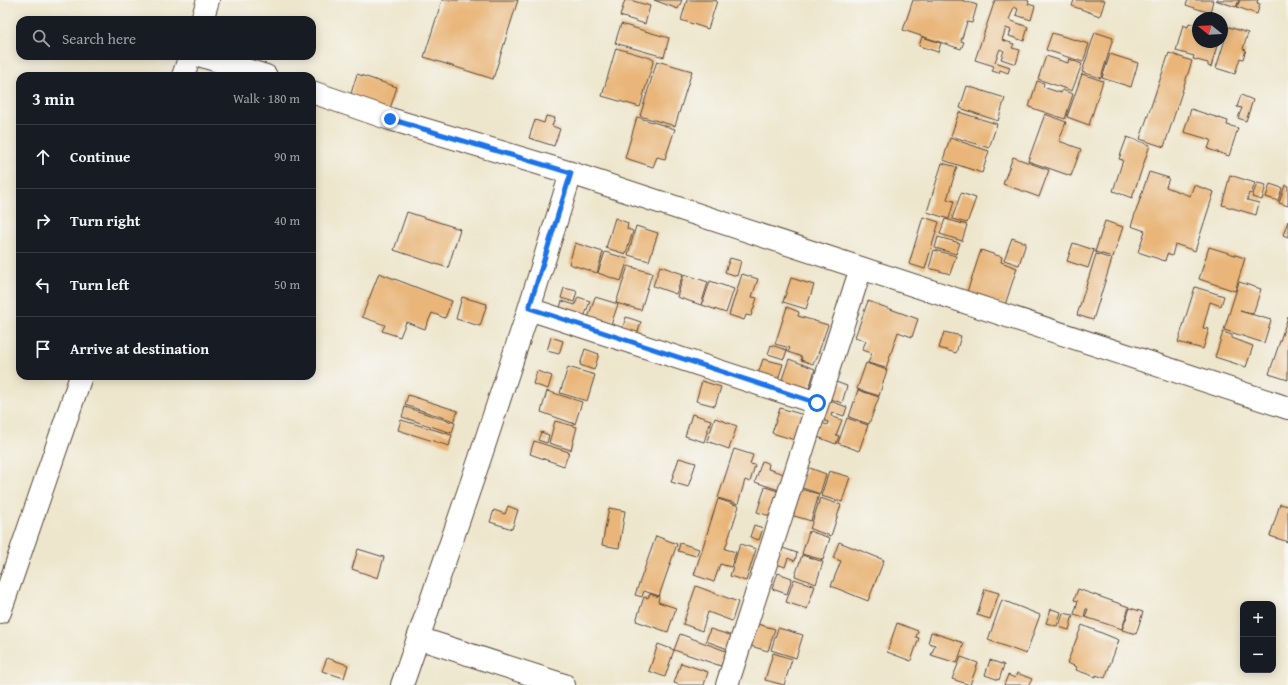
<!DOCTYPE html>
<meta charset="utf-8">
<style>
body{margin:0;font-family:"Gentium Book Plus",serif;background:#20242c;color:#f1f3f6}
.controls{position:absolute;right:12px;bottom:12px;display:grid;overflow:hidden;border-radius:8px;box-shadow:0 2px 10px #0003}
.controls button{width:36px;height:36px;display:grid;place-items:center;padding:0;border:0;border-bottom:1px solid #363941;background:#171b24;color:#f1f3f6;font:20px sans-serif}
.compass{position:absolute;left:1192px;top:12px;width:36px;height:36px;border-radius:50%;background:#171b24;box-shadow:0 2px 10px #0003;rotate:288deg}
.stop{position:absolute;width:12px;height:12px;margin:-9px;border:3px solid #1a73e8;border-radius:50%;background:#fff}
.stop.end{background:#1a73e8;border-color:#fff;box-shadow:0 1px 4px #0008}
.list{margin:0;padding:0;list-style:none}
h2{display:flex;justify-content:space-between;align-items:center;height:52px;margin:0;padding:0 16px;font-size:17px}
h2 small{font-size:13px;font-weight:400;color:#9ea1a6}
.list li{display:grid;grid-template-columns:26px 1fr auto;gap:12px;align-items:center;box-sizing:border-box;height:64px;padding:0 16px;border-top:1px solid #363941}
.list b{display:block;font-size:15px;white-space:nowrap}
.list em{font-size:13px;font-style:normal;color:#9ea1a6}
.icon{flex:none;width:22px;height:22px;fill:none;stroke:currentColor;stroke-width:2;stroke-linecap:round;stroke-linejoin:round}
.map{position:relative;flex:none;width:1288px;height:685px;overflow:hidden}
.search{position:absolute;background:#171b24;box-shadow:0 2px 10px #0003;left:16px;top:16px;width:300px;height:44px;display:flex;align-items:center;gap:10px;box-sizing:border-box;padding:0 14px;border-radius:12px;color:#9ea1a6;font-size:15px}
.panel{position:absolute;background:#171b24;box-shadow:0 2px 10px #0003;left:16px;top:72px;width:300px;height:308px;border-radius:12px}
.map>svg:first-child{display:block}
.building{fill:#e9b578}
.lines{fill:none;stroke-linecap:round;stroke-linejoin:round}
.street-casing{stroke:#564638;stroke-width:24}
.street{stroke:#fff;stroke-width:22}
.route{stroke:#1a73e8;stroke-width:5}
</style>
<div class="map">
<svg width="1288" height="685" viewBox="0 0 1288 685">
<rect width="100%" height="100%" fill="#f6f6f2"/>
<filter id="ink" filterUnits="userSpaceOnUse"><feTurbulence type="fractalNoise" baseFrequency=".025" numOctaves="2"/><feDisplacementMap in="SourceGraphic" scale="8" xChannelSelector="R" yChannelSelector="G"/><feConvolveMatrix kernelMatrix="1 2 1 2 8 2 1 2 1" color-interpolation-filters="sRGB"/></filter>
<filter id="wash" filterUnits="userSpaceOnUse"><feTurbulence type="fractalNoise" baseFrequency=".012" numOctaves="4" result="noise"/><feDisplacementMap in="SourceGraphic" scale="16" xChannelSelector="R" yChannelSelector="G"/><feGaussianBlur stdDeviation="0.9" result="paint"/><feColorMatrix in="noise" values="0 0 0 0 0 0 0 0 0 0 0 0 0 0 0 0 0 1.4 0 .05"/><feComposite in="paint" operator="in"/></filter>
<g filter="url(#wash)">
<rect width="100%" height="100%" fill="#eee6cc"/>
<g id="blocks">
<path class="building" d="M442,0H518L493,79L424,57Z
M625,0H630L650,6L645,24L620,16Z
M654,0H682L678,9Z
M687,0H712L717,1L708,29L681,20Z
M913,0H961L977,5L972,23L967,22L961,41L964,42L961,49L903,30Z
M995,0H1026L1029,1L1028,4L1035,6L1031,20L1016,15L1018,9L1014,7L1009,20L1028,27L1024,41L1009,36L1011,30L1006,28L1002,40L1014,44L1012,48L1020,50L1016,64L1001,59L1004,51L1000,49L995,62L1010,67L1008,73L1000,70L999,73L992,71L994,66L975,60Z
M1074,0H1105L1100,16L1072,6Z
M1188,0H1213L1210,13L1186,5Z
M1215,0H1239L1236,7Z
M1240,0H1258L1257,3L1260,4L1257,14L1237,7Z
M1189,23L1198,26V42H1218L1211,67L1208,66V63L1193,59L1194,56L1176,51L1183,25L1188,27Z
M621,24L669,38L664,57L615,43Z
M1229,27L1248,33L1243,49L1246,50L1243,59L1240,58L1235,74L1216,68Z
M1095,32L1113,38L1101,78L1082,72Z
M1052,33L1089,44L1083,62L1046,50Z
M922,37L941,43L938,52L919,46Z
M616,48L654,59L640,107L602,96Z
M1169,53L1192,61L1164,147L1140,139Z
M1110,54L1138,63L1131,87L1102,78Z
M1046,56L1068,63L1069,59L1082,64L1072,91L1038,79Z
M657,61L692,71L675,126L640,116Z
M357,74L397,87L389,112L349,100Z
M1082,74L1103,81L1089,125L1067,117Z
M1037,81L1044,83L1043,87L1061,93L1062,90L1073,94L1065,119L1029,107Z
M967,86L1005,98L998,121L960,108Z
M1241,95L1253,100L1246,121L1238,118L1242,108L1237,107Z
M1191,109L1228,121L1227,125L1238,128L1229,156L1208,149L1211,140L1184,132Z
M959,112L997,124L989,148L951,136Z
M1045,114L1066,122L1059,141L1081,149L1071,176L1028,161Z
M546,116L555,118L552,126L560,129L554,146L529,138L535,120L544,123Z
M637,117L675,129L665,159L657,157L653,167L625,158Z
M1127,137L1150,145L1132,198L1113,191L1123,160L1119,159Z
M950,138L989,151L982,173L943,160Z
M1013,157L1049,170L1039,197L1003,184Z
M942,163L957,167L947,199L954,201L949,219L927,212Z
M1149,172L1169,178L1166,187L1190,196L1194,185L1214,192L1195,251L1175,244L1172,256L1167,254L1165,261L1138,252L1145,231L1131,226Z
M1230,175L1255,183L1251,194L1249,193L1247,200L1259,203L1256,215L1222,205Z
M1257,183L1266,185L1262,200L1252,197Z
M1270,184L1282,188L1278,201L1266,197Z
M1285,185L1288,186V206L1279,203Z
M961,193L976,198L967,223L952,219Z
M407,212L460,229L448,268L394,250Z
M923,217L939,222L925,269L909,264Z
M615,218L628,223L627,229L633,231L626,254L606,248Z
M945,219L967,225L962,241L940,234Z
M1105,221L1123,227L1113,257L1095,252Z
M1288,221V237L1283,235Z
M636,226L658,233L649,261L628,255Z
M938,237L960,243L956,254L935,248Z
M1012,238L1026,243L1019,265L1004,260Z
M575,243L603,252L597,273L569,264Z
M1073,243L1094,250L1088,268L1067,261Z
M1209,247L1245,258L1235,291L1199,279Z
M934,250L956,256L950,274L929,268Z
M981,250L1002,257L1001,262L1017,268L1005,305L967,292Z
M605,252L628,259L621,281L598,273Z
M1096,254L1112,259L1093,320L1077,315Z
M730,258L741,261L737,276L725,272Z
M628,266L652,273L641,310L616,303Z
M660,266L683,274L676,294L653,286Z
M379,273L452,301L445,318L432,313L425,329L406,322L400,337L382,331L385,325L362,317Z
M684,274L708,282L701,305L677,297Z
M742,274L758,279L752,297L757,298L751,316L746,315L744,320L729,315Z
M791,278L814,285L806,309L783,302Z
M710,281L734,289L726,313L702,305Z
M1239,282L1261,289L1253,314L1240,311L1271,320L1264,343L1224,330Z
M1195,287L1224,296L1221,306L1210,302L1203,328L1209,329L1203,349L1178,342Z
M564,288L577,291L574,302L561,298Z
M462,297L487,304L480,326L456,319Z
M578,297L590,301L582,323L558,314L562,301L575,305Z
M595,297L618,304L609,331L586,324Z
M868,301L918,319L912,337L898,332L886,368L868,363L872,353L862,350L866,341L855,337Z
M787,307L799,312L798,316L828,325L817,357L813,364L801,360L802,357L788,352L790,348L775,344Z
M626,317L641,322L636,338L621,333Z
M1288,317V380L1269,374Z
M944,332L961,336L956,353L939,348Z
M1223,332L1232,335V338L1253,346L1246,367L1215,357Z
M551,337L563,341L559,354L547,351Z
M771,345L787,350L784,359L768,354Z
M585,349L599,354L594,370L580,365Z
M763,359L783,364L777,383L757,377Z
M789,359L815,369L808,392L781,382Z
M866,363L887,370L879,396L857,389Z
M568,367L595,375L587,401L560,393Z
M537,371L552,376L548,389L533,384Z
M702,381L721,387L715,406L696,401Z
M833,381L847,386L842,403L827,398Z
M858,390L879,397L869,424L849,417Z
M547,391L582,402L575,424L541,412Z
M408,395L458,411L454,421L405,405Z
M827,400L847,407L844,416L832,412L831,416L842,420L836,435L839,436L836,444L815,436L820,422L827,425L828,422L820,419Z
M405,407L455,423L452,433L402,417Z
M780,408L804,415L795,440L772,433Z
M692,414L711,420L704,442L685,436Z
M715,418L737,426L729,449L707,441Z
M847,418L868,425L859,451L838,443Z
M401,420L452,435L449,446L398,430Z
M555,421L577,427L571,450L549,443Z
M541,432L549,435L547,443L538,440Z
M534,441L569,452L564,466L530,454Z
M734,449L753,455L750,464L755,465L750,482L745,480L738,504L718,498Z
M679,458L696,463L688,487L671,482Z
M762,461L769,464L768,469L784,474L779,490L755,482Z
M807,467L826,474L820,494L800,487Z
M829,471L850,477L842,502L821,496Z
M765,487L778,491L770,516L757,512Z
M800,489L819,494L811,521L791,515Z
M820,498L841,505L831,536L810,529Z
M718,499L739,506L725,549L736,552L731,567L720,564L714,582L694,575Z
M1280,504L1288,506V542L1270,536Z
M508,506L518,510L512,529L490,522L494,510L505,514Z
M609,508L625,511L619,548L602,545Z
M754,525L763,528L759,540L750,537Z
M809,531L830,538L823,560L802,554Z
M656,536L677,544L659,596L644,591L642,597L635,595Z
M839,542L884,560L868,601L831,586L841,561L833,558Z
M680,543L699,549L696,556L678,551Z
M740,544L756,549L746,581L730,576Z
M780,547L797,553L795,561L788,558L785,567L774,563Z
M358,549L384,557L378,578L352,569Z
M802,555L823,562L816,584L795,576Z
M778,573L792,578L787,594L772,589Z
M794,579L815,586L807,609L786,602Z
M696,586L738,602L732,621L708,612L702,631L683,624Z
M985,589L999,593L990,619L977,615Z
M1078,589L1129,607L1122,629L1085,617L1088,609H1086L1084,617L1074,614L1078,601L1074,600Z
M650,594L659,597L658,602L676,608L668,632L636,621L644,597L648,598Z
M1002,600L1040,615L1026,654L988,640Z
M1130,608L1143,612L1136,634L1122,630Z
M1051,609L1061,612L1057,626L1046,623Z
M1063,613L1073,615L1069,630L1059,627Z
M754,623L775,629L768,651L747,645Z
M897,623L918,631L916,637L919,638L911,661L887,652Z
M1082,625L1119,640L1105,678L1096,675V677L1076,670L1077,667L1067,663Z
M778,628L803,635L796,658L771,650Z
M710,629L733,636L728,649L706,641Z
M931,632L964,643L957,663L931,655L935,645L928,643Z
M680,634L726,651L721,666L674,650Z
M658,644L674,650L665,677L649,671Z
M773,653L792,659L784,685L765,680Z
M961,657L978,663L970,685L952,679Z
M327,658L348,665L344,678L322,671Z
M990,660L1004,665L999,680L985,675Z
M681,663L708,672L704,685H680L674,683Z
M1017,673L1032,679L1029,685H1004L1008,675L1015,678Z"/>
</g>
</g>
<g filter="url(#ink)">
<use href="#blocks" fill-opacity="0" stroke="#564638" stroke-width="1"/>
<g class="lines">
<g class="street-casing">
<path id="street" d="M202,20L208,0
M202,56L266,76
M183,76L190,56
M312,92L390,119L571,173L529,309L480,458L402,685
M571,173L1288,408
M529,309L817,403
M0,612L81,376
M418,638L564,685
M727,685L861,268"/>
</g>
<use href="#street" class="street"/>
</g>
</g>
<g class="lines" filter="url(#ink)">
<path class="route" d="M390,119L571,173L529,308L817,403"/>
</g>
</svg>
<div class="controls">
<button>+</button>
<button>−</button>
</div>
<svg class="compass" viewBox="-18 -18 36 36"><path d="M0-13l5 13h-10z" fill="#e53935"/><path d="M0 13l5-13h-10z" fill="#9ea1a6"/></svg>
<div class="stop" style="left:817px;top:403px"></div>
<div class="stop end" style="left:390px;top:119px"></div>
<div class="search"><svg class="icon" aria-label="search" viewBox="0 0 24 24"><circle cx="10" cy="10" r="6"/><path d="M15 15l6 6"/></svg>Search here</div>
<section class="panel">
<h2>3 min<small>Walk · 180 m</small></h2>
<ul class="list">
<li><svg class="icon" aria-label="ahead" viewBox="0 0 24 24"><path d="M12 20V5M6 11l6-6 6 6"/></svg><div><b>Continue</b></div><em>90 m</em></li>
<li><svg class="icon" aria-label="right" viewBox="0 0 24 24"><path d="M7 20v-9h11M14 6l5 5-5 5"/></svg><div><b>Turn right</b></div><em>40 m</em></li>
<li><svg class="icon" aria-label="left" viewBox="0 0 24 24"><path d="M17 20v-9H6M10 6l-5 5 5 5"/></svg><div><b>Turn left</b></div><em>50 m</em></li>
<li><svg class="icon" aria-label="arrive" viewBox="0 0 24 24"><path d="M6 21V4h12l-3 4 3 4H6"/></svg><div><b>Arrive at destination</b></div></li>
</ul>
</section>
</div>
